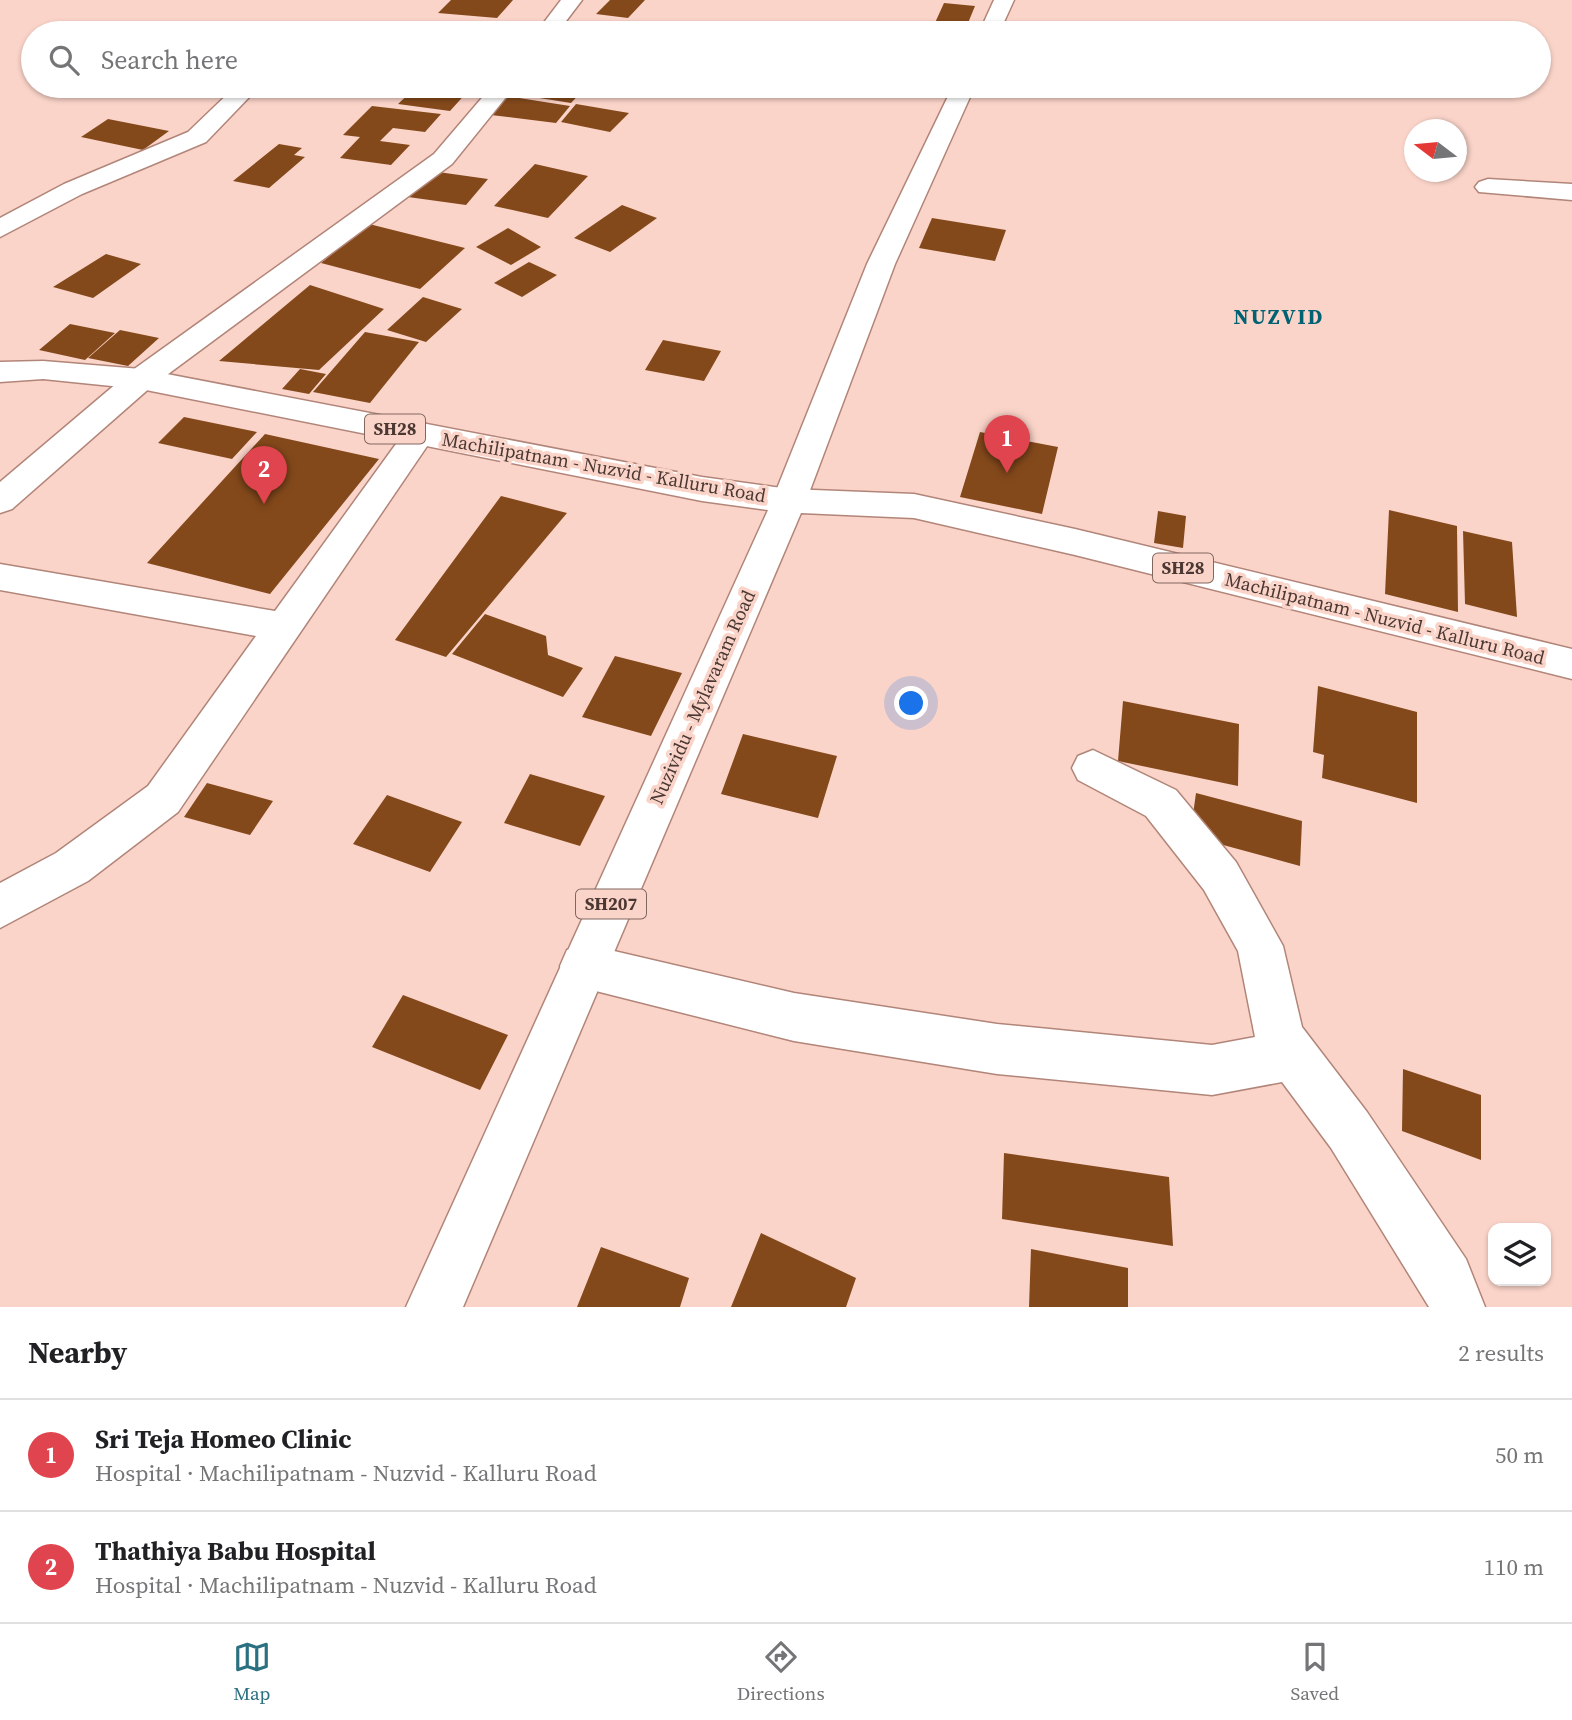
<!DOCTYPE html>
<meta charset="utf-8">
<style>
body{margin:0;font-family:"Source Serif 4",serif;background:#f6f6f6;color:#202124}
.controls{position:absolute;right:21px;bottom:21px;display:grid;overflow:hidden;border-radius:14px;box-shadow:0 2px 5px #0004}
.controls button{width:63px;height:63px;display:grid;place-items:center;padding:0;border:0;border-bottom:2px solid #e0e0e0;background:#fff;color:#202124;font:35px sans-serif}
.compass{position:absolute;left:1404px;top:119px;width:63px;height:63px;border-radius:50%;background:#fff;box-shadow:0 2px 5px #0004;rotate:286deg}
.you{position:absolute;left:912px;top:704px;width:24px;height:24px;margin:-18px;border:5px solid #fff;border-radius:50%;background:#1a73e8;box-shadow:0 0 0 10px #1a73e833}
.badge{display:grid;place-items:center;width:46px;height:46px;border-radius:50%;background:#2b7080;color:#fff;font-size:23px;font-weight:700}
.pin{position:absolute;translate:-50% -58px;filter:drop-shadow(0 2px 4px #0008)}
.pin::after{content:'';position:absolute;top:37px;width:24px;height:21px;background:inherit;clip-path:polygon(0 0,100% 0,50% 100%)}
.list{margin:0;padding:0;list-style:none}
h2{display:flex;justify-content:space-between;align-items:center;height:91px;margin:0;padding:0 28px;font-size:30px}
h2 small{font-size:23px;font-weight:400;color:#757577}
.list li{display:grid;grid-template-columns:46px 1fr auto;gap:21px;align-items:center;box-sizing:border-box;height:112px;padding:0 28px;border-top:2px solid #e0e0e0}
.list b{display:block;font-size:26px;white-space:nowrap}
.list p{margin:0;font-size:23px;white-space:nowrap;color:#757577}
.list em{font-size:23px;font-style:normal;color:#757577}
.icon{flex:none;width:38px;height:38px;fill:none;stroke:currentColor;stroke-width:2;stroke-linecap:round;stroke-linejoin:round}
.map{position:relative;flex:none;width:1572px;height:1307px;overflow:hidden}
.search{position:absolute;background:#fff;box-shadow:0 2px 5px #0004;left:21px;right:21px;top:21px;height:77px;display:flex;align-items:center;gap:18px;box-sizing:border-box;padding:0 24px;border-radius:38px;color:#757577;font-size:26px}
.sheet{height:315px;background:#fff}
nav{display:flex;justify-content:space-around;align-items:center;box-sizing:border-box;height:98px;border-top:2px solid #e0e0e0;background:#fff;font-size:19px;color:#757577}
nav a{display:grid;justify-items:center;gap:4px}
nav .on{color:#2b7080}
.map>svg:first-child{display:block}
.building{fill:#84491b}
.lines{fill:none;stroke-linecap:round;stroke-linejoin:round}
.minor-casing{stroke:#b28579;stroke-width:3}
.tertiary-casing{stroke:#b28579;stroke-width:3}
.primary-casing{stroke:#b28579;stroke-width:3}
.minor{fill:#fff;fill-rule:evenodd}
.tertiary{fill:#fff;fill-rule:evenodd}
.primary{fill:#fff;fill-rule:evenodd}
.labels{text-anchor:middle;stroke-width:7;stroke-linejoin:round;paint-order:stroke}
.shield{fill:#fbd4c9;stroke:#806760;stroke-width:2}
.shield-label{font-size:18px;font-weight:bold;fill:#4b3833}
.street-label{font-size:19px;fill:#4b3833;stroke:#fbd4c9}
.far-district-label{font-size:21px;font-weight:bold;letter-spacing:2px;fill:#006172;stroke:#fbd4c9}
</style>
<div class="map">
<svg width="1572" height="1307" viewBox="0 0 1572 1307">
<rect width="100%" height="100%" fill="#fbd4c9"/>
<path class="building" d="M451,0H513L497,18L438,13Z
M610,0H645L628,18L596,14Z
M944,3L975,6L966,28L934,25Z
M417,86H436L469,90L450,111L398,104Z
M508,86H587L571,103L502,92Z
M707,86H741L736,92Z
M506,96L570,106L556,123L491,115Z
M576,104L629,113L610,132L561,122Z
M372,106L441,114L425,132L393,128L380,141L410,145L391,165L340,158L360,137L343,135Z
M108,119L169,131L143,150L81,137Z
M279,144L302,148L294,155L305,157L269,188L233,181Z
M535,164L588,176L548,218L494,206Z
M431,171L488,179L466,205L408,197Z
M622,205L657,218L610,252L574,238Z
M932,218L1006,230L995,261L919,248Z
M369,224L465,248L420,289L321,263Z
M508,228L541,247L511,265L476,247Z
M106,254L141,264L93,298L53,287Z
M529,262L557,275L522,297L494,283Z
M310,285L384,309L319,370L219,361Z
M423,297L462,309L426,342L387,330Z
M70,324L115,333L85,360L39,350Z
M120,330L159,338L128,366L88,358Z
M365,332L419,342L370,403L313,392Z
M663,340L721,351L704,381L645,370Z
M300,369L326,374L309,394L282,389Z
M184,417L257,432L232,459L158,443Z
M980,432L1058,447L1042,514L960,497Z
M265,434L379,459L270,594L147,563Z
M501,496L567,513L446,657L395,640Z
M1389,510L1457,526L1458,612L1385,594Z
M1158,511L1186,516L1183,548L1154,543Z
M1463,531L1512,542L1517,617L1465,604Z
M485,614L546,636L548,655L583,668L563,697L452,654Z
M615,656L682,673L651,736L582,717Z
M1318,686L1417,712V803L1322,778L1324,755L1313,752Z
M1123,701L1239,724L1238,786L1118,761Z
M743,734L837,756L818,818L721,794Z
M530,774L605,796L580,846L504,823Z
M207,783L273,801L250,835L184,817Z
M1196,793L1302,821L1300,866L1190,836Z
M387,795L462,822L430,872L353,844Z
M403,995L508,1035L480,1090L372,1047Z
M1403,1069L1481,1095V1160L1402,1131Z
M1004,1153L1169,1177L1173,1246L1002,1219Z
M761,1233L856,1278L846,1307H731Z
M601,1247L689,1278L680,1307H577Z
M1031,1249L1128,1268V1307H1029Z"/>
<g class="lines">
<g class="minor-casing">
<path id="minor" d="M561,0H582L557,33H536Z
M236,86L258,88L206,142L82,194L0,237V218L64,184L188,132Z
M492,86H515L452,164L152,386L12,509L0,513V482L130,372L434,154Z
M1488,179L1572,184V200L1479,192L1475,187L1479,182Z
M420,422L431,426L436,433L178,812L88,881L0,928V883L56,853L148,786L256,636L0,590V564L275,611L409,426Z
M1093,750L1176,790L1236,862L1283,946L1302,1027L1367,1112L1466,1259L1485,1307H1429L1331,1148L1282,1082L1212,1095L997,1074L794,1041L584,988L567,982L560,966L567,950L584,944L794,993L997,1024L1212,1045L1255,1037L1238,951L1204,890L1146,816L1078,780L1072,768L1078,756Z"/>
</g>
<g class="tertiary-casing">
<path id="tertiary" d="M994,0H1014L999,33H979Z
M953,86H975L895,264L806,501L801,509L789,513L777,509L772,501L867,264Z"/>
</g>
<g class="primary-casing">
<path id="primary" d="M43,361L141,369L702,477L789,489L914,494L1075,529L1572,649V679L1075,555L914,518L801,513L463,1307H406L768,510L702,501L141,389L43,379L0,382V362Z"/>
</g>
<use href="#minor" class="minor"/>
<use href="#tertiary" class="tertiary"/>
<use href="#primary" class="primary"/>
</g>
<g class="labels">
<g class="shield">
<rect x="365" y="414.5" width="60" height="29" rx="5"/>
<rect x="1153" y="553.5" width="60" height="29" rx="5"/>
<rect x="576" y="889.5" width="70" height="29" rx="5"/>
</g>
<g class="shield-label">
<text x="395" y="435">SH28</text>
<text x="1183" y="574">SH28</text>
<text x="611" y="910">SH207</text>
</g>
<g class="street-label">
<text transform="translate(604 467) rotate(10)" y="7">Machilipatnam - Nuzvid - Kalluru Road</text>
<text transform="translate(1385 618) rotate(14)" y="7">Machilipatnam - Nuzvid - Kalluru Road</text>
<text transform="translate(702 697) rotate(-66)" y="7">Nuzividu - Mylavaram Road</text>
</g>
<g class="far-district-label">
<text x="1279" y="324">NUZVID</text>
</g>
</g>
</svg>
<div class="controls">
<button><svg class="icon" aria-label="layers" viewBox="0 0 24 24"><path d="M12 4l9 5-9 5-9-5zM3 14l9 5 9-5"/></svg></button>
</div>
<svg class="compass" viewBox="-18 -18 36 36"><path d="M0-13l5 13h-10z" fill="#e53935"/><path d="M0 13l5-13h-10z" fill="#757577"/></svg>
<div class="you"></div>
<div class="pin badge" style="left:1007px;top:473px;background:#e0444e">1</div>
<div class="pin badge" style="left:264px;top:504px;background:#e0444e">2</div>
<div class="search"><svg class="icon" aria-label="search" viewBox="0 0 24 24"><circle cx="10" cy="10" r="6"/><path d="M15 15l6 6"/></svg>Search here</div>
</div>
<section class="sheet">
<h2>Nearby<small>2 results</small></h2>
<ul class="list">
<li><span class="badge" style="background:#e0444e">1</span><div><b>Sri Teja Homeo Clinic</b><p>Hospital · Machilipatnam - Nuzvid - Kalluru Road</p></div><em>50 m</em></li>
<li><span class="badge" style="background:#e0444e">2</span><div><b>Thathiya Babu Hospital</b><p>Hospital · Machilipatnam - Nuzvid - Kalluru Road</p></div><em>110 m</em></li>
</ul>
</section>
<nav>
<a class="on"><svg class="icon" aria-label="map" viewBox="0 0 24 24"><path d="M3 6l6-2 6 2 6-2v14l-6 2-6-2-6 2zM9 4v14M15 6v14"/></svg>Map</a>
<a><svg class="icon" aria-label="directions" viewBox="0 0 24 24"><path d="M12 3l9 9-9 9-9-9zM9 14v-3h6M13 9l2 2-2 2"/></svg>Directions</a>
<a><svg class="icon" aria-label="saved" viewBox="0 0 24 24"><path d="M7 4h10v16l-5-4-5 4z"/></svg>Saved</a>
</nav>
